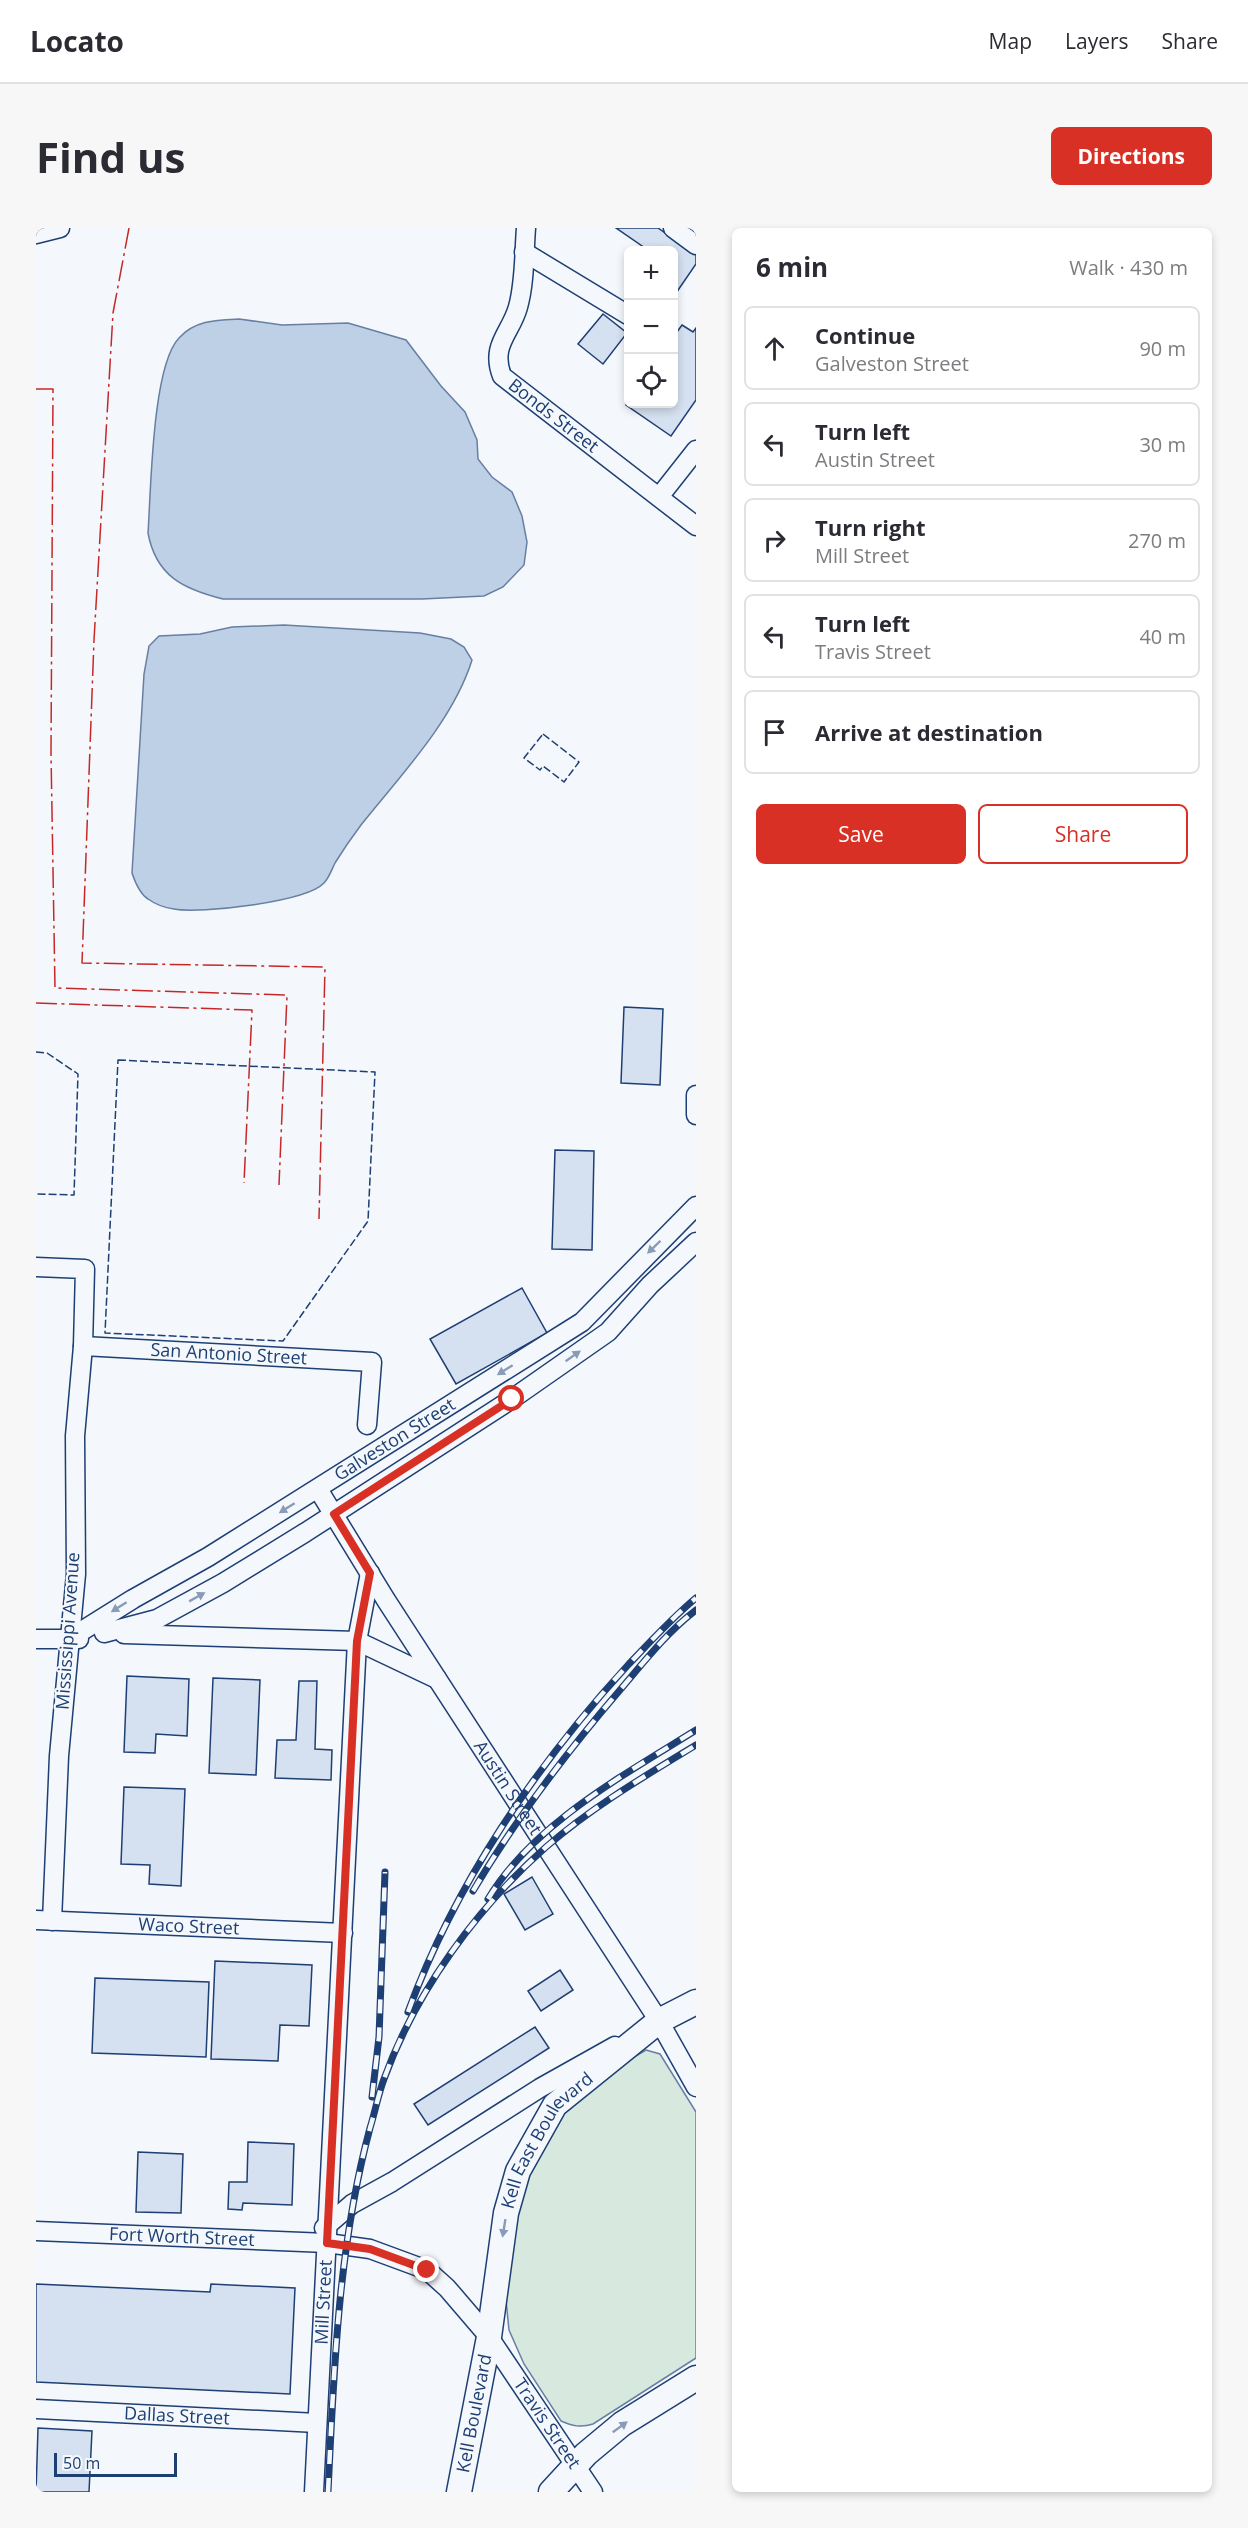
<!DOCTYPE html>
<meta charset="utf-8">
<style>
body{margin:0;font-family:"Open Sans",sans-serif;background:#f7f7f7;color:#2b2b33}
.controls{position:absolute;right:18px;top:18px;display:grid;overflow:hidden;border-radius:9px;box-shadow:0 3px 9px #0003}
.controls button{width:54px;height:54px;display:grid;place-items:center;padding:0;border:0;border-bottom:2px solid #e1e1e2;background:#fff;color:#2b2b33;font:30px sans-serif}
.scale{position:absolute;left:18px;bottom:15px;width:123px;box-sizing:border-box;padding-left:6px;border:3px solid #1d3f73;border-top:0;font-size:16px;line-height:21px;white-space:nowrap;color:#1d3f73;-webkit-text-stroke:4px #f4f7fb;paint-order:stroke}
.stop{position:absolute;width:18px;height:18px;margin:-14px;border:4px solid #d93025;border-radius:50%;background:#fff}
.stop.end{background:#d93025;border-color:#fff;box-shadow:0 2px 6px #0008}
.list{margin:0;padding:0;list-style:none}
h2{display:flex;justify-content:space-between;align-items:center;height:78px;margin:0;padding:0 24px;font-size:26px}
h2 small{font-size:20px;font-weight:400;color:#7c7c81}
.list li{display:grid;grid-template-columns:39px 1fr auto;gap:18px;align-items:center;box-sizing:border-box;height:84px;margin:0 12px 12px;padding:0 12px;border:2px solid #e1e1e2;border-radius:9px}
.list b{display:block;font-size:22px;white-space:nowrap}
.list p{margin:0;font-size:20px;white-space:nowrap;color:#7c7c81}
.list em{font-size:20px;font-style:normal;color:#7c7c81}
.actions{display:flex;gap:12px;padding:18px 24px}
.actions a{flex:1;padding:14px 0;border:2px solid #d93025;border-radius:9px;text-align:center;font-size:21px;color:#d93025}
.actions .main{background:#d93025;color:#fff}
.icon{flex:none;width:33px;height:33px;fill:none;stroke:currentColor;stroke-width:2;stroke-linecap:round;stroke-linejoin:round}
.map{position:relative;flex:none;width:660px;height:2264px;overflow:hidden;border-radius:9px}
header{display:flex;align-items:center;gap:36px;box-sizing:border-box;height:84px;padding:0 30px;background:#fff;border-bottom:2px solid #e1e1e2}
header strong{font-size:28px}
nav{display:flex;gap:33px;margin-inline-start:auto;font-size:21px}
.intro{display:flex;align-items:center;justify-content:space-between;box-sizing:border-box;height:144px;padding:0 36px}
h1{margin:0;font-size:42px}
.button{padding:15px 27px;border-radius:9px;background:#d93025;color:#fff;font-size:21px;font-weight:700}
main{display:flex;gap:36px;padding:0 36px}
aside{flex:1;background:#fff;border-radius:9px;box-shadow:0 3px 9px #0003}
.map>svg:first-child{display:block}
.green{fill:#d7e8df;stroke:#687fa3;stroke-width:1.5}
.water{fill:#bed0e5;stroke:#687fa3;stroke-width:1.5}
.building{fill:#d5e0f0;stroke:#1d3f73;stroke-width:1.5}
.lines{fill:none;stroke-linecap:round;stroke-linejoin:round}
.minor-casing{stroke:#1d3f73;stroke-width:21}
.major-casing{stroke:#1d3f73;stroke-width:27}
.minor{stroke:#f4f7fb;stroke-width:18}
.major{stroke:#f4f7fb;stroke-width:24}
.rail-casing{stroke:#1d3f73;stroke-width:7}
.rail{stroke:#f4f7fb;stroke-width:4.5;stroke-dasharray:14;stroke-linecap:butt}
.fence{stroke:#1d3f73;stroke-width:1.5;stroke-dasharray:8 3;stroke-linecap:butt}
.power{stroke:#c62828;stroke-width:1.5;stroke-dasharray:21 4.5 3 4.5;stroke-linecap:butt}
.oneway{fill:#889bb7}
.route{stroke:#d93025;stroke-width:8}
.labels{text-anchor:middle;stroke-width:4.5;stroke-linejoin:round;paint-order:stroke}
.street-label{font-size:18px;fill:#1d3f73;stroke:#f4f7fb}
</style>
<header>
<strong>Locato</strong>
<nav><a>Map</a><a>Layers</a><a>Share</a></nav>
</header>
<div class="intro"><h1>Find us</h1><a class="button">Directions</a></div>
<main>
<div class="map">
<svg width="660" height="2264" viewBox="0 0 660 2264">
<rect width="100%" height="100%" fill="#f4f7fb"/>
<path class="green" d="M610,1822L624,1826L660,1884V2130L557,2196C545,2200 536,2198 525,2193L488,2136L473,2102L470,2072L484,1964L520,1891L567,1847Z"/>
<path class="water" d="M203,91L246,97L312,95L370,112L405,158L429,184L441,212L442,231L456,249L476,264L486,288L491,314L488,337L467,359L448,368L386,371H187C147,361 120,348 112,305C115,263 116,138 143,110C159,92 181,92 203,91Z
M248,397L384,405L415,411L428,419L436,432C417,493 364,548 325,597C316,609 307,622 299,635C296,641 293,650 288,655C270,674 164,686 138,681C130,680 119,676 112,671C104,666 99,654 96,645L108,446L113,418L123,408L164,406L196,399Z"/>
<path class="building" d="M580,0H622L660,27V36L638,68V22H612Z
M567,86L591,105L567,136L542,116Z
M646,97L657,104L660,100V172L635,208L590,177L592,174V176H638V108Z
M588,779L627,781L624,857L585,855Z
M519,922L558,923L556,1022L516,1021Z
M486,1060L511,1105L420,1156L394,1111Z
M91,1448L153,1451L151,1508L120,1506L119,1525L88,1524Z
M177,1450L224,1452L220,1547L173,1545Z
M263,1453H281L279,1521L296,1522L295,1552L239,1550L241,1512H260Z
M88,1559L149,1561L145,1658L113,1656L114,1637L85,1636Z
M496,1649L517,1686L489,1702L468,1666Z
M179,1733L276,1737L273,1798L244,1797L242,1833L175,1831Z
M524,1742L537,1762L505,1783L492,1763Z
M59,1750L173,1754L170,1829L56,1825Z
M499,1799L513,1820L392,1897L378,1876Z
M212,1914L258,1916L256,1977L207,1975L206,1982L192,1981L193,1954H211Z
M102,1924L147,1926L145,1985L100,1984Z
M0,2056L174,2064L175,2056L259,2060L254,2166L0,2154Z
M2,2200L56,2203L53,2264H0Z"/>
<g class="lines">
<g class="minor-casing">
<g id="minor">
<path id="s1" d="M490,0C488,25 489,54 482,79C475,105 454,117 466,148L660,298"/>
<path d="M637,0L660,17"/>
<path d="M0,6L24,0"/>
<path d="M488,24L592,87"/>
<path d="M623,269L660,222"/>
<path d="M660,867V887"/>
<path d="M0,1039L49,1041L47,1118L39,1208L40,1346L23,1528L16,1693"/>
<path id="s2" d="M47,1118L336,1134L331,1197"/>
<path id="s3" d="M282,1261L350,1372L623,1793L660,1859"/>
<path d="M68,1405L121,1391L187,1355L270,1304L476,1171L572,1104L614,1057L660,1014"/>
<path d="M88,1406L321,1413L401,1451"/>
<path d="M0,1411H43"/>
<path id="s4" d="M33,1411L97,1371L172,1329L546,1094L660,978"/>
<path id="s5" d="M0,1692L307,1705"/>
<path d="M288,2000L316,1976L356,1954L504,1860L579,1818"/>
<path id="s6" d="M0,2003L291,2015L334,2021L391,2042L411,2060L453,2109L557,2264"/>
<path id="s7" d="M0,2181L281,2195"/>
<path id="s8" d="M278,2264L321,1413L334,1345"/>
</g>
</g>
<g class="major-casing">
<g id="major">
<path id="s9" d="M423,2264L453,2109L470,1985L482,1943L519,1877L623,1793L660,1774"/>
<path d="M515,2264L550,2226L586,2196L660,2150"/>
</g>
</g>
<use href="#minor" class="minor"/>
<use href="#major" class="major"/>
<g class="rail-casing">
<path id="rail" d="M437,1663C479,1592 530,1525 584,1462C607,1435 631,1404 660,1382
M452,1671C497,1596 588,1547 660,1502
M372,1784C419,1656 500,1537 592,1437C614,1414 636,1390 660,1370
M336,1869L343,1809L349,1644
M292,2264C298,2141 302,2019 334,1900C339,1884 342,1867 348,1851C380,1763 440,1681 510,1619C556,1579 609,1548 660,1517"/>
</g>
<use href="#rail" class="rail"/>
<path class="fence" d="M507,506L543,534L528,554L507,538L504,542L488,530Z
M0,824L11,825L42,846L38,967L0,966
M82,832L339,844L332,993L247,1113L69,1105Z"/>
<path class="power" d="M93,0L77,85L58,412L46,735L289,739L283,991
M0,161H17L15,525L19,760L251,767L243,957
M0,775L216,782L208,955"/>
</g>
<defs><path id="oneway-solid" d="M-6-.8H1V-3.2L6.5 0L1 3.2V.8H-6Z" transform="scale(1.5)"/></defs>
<g class="oneway">
<use href="#oneway-solid" transform="translate(618 1019) rotate(136)"/>
<use href="#oneway-solid" transform="translate(537 1128) rotate(-35)"/>
<use href="#oneway-solid" transform="translate(469 1142) rotate(148)"/>
<use href="#oneway-solid" transform="translate(251 1280) rotate(148)"/>
<use href="#oneway-solid" transform="translate(161 1369) rotate(-29)"/>
<use href="#oneway-solid" transform="translate(83 1379) rotate(148)"/>
<use href="#oneway-solid" transform="translate(468 2000) rotate(99)"/>
<use href="#oneway-solid" transform="translate(584 2199) rotate(-36)"/>
</g>
<g class="lines">
<path class="route" d="M391,2042L334,2021L291,2015L321,1413L334,1345L298,1286L476,1171"/>
</g>
<g class="labels">
<g class="street-label">
<text dy="6" stroke="none"><textPath href="#s1" startOffset="218">Bonds Street</textPath></text>
<text dy="6" stroke="none"><textPath href="#s2" startOffset="146">San Antonio Street</textPath></text>
<text dy="6" stroke="none"><textPath href="#s4" startOffset="382">Galveston Street</textPath></text>
<text transform="translate(32 1403) rotate(-86)" y="6">Mississippi Avenue</text>
<text dy="6" stroke="none"><textPath href="#s3" startOffset="354">Austin Street</textPath></text>
<text dy="6" stroke="none"><textPath href="#s5" startOffset="153">Waco Street</textPath></text>
<text dy="6" stroke="none"><textPath href="#s9" startOffset="368">Kell East Boulevard</textPath></text>
<text dy="6" stroke="none"><textPath href="#s6" startOffset="146">Fort Worth Street</textPath></text>
<text dy="6" stroke="none"><textPath href="#s8" startOffset="190">Mill Street</textPath></text>
<text dy="6" stroke="none"><textPath href="#s9" startOffset="80">Kell Boulevard</textPath></text>
<text dy="6" stroke="none"><textPath href="#s7" startOffset="141">Dallas Street</textPath></text>
<text dy="6" stroke="none"><textPath href="#s6" startOffset="591">Travis Street</textPath></text>
</g>
</g>
</svg>
<div class="controls">
<button>+</button>
<button>−</button>
<button><svg class="icon" aria-label="locate" viewBox="0 0 24 24"><circle cx="12" cy="12" r="6"/><path d="M12 2v4M12 18v4M2 12h4M18 12h4"/></svg></button>
</div>
<div class="scale">50 m</div>
<div class="stop" style="left:476px;top:1171px"></div>
<div class="stop end" style="left:391px;top:2042px"></div>
</div>
<aside>
<h2>6 min<small>Walk · 430 m</small></h2>
<ul class="list">
<li><svg class="icon" aria-label="ahead" viewBox="0 0 24 24"><path d="M12 20V5M6 11l6-6 6 6"/></svg><div><b>Continue</b><p>Galveston Street</p></div><em>90 m</em></li>
<li><svg class="icon" aria-label="left" viewBox="0 0 24 24"><path d="M17 20v-9H6M10 6l-5 5 5 5"/></svg><div><b>Turn left</b><p>Austin Street</p></div><em>30 m</em></li>
<li><svg class="icon" aria-label="right" viewBox="0 0 24 24"><path d="M7 20v-9h11M14 6l5 5-5 5"/></svg><div><b>Turn right</b><p>Mill Street</p></div><em>270 m</em></li>
<li><svg class="icon" aria-label="left" viewBox="0 0 24 24"><path d="M17 20v-9H6M10 6l-5 5 5 5"/></svg><div><b>Turn left</b><p>Travis Street</p></div><em>40 m</em></li>
<li><svg class="icon" aria-label="arrive" viewBox="0 0 24 24"><path d="M6 21V4h12l-3 4 3 4H6"/></svg><div><b>Arrive at destination</b></div></li>
</ul>
<div class="actions"><a class="main">Save</a><a>Share</a></div>
</aside>
</main>
